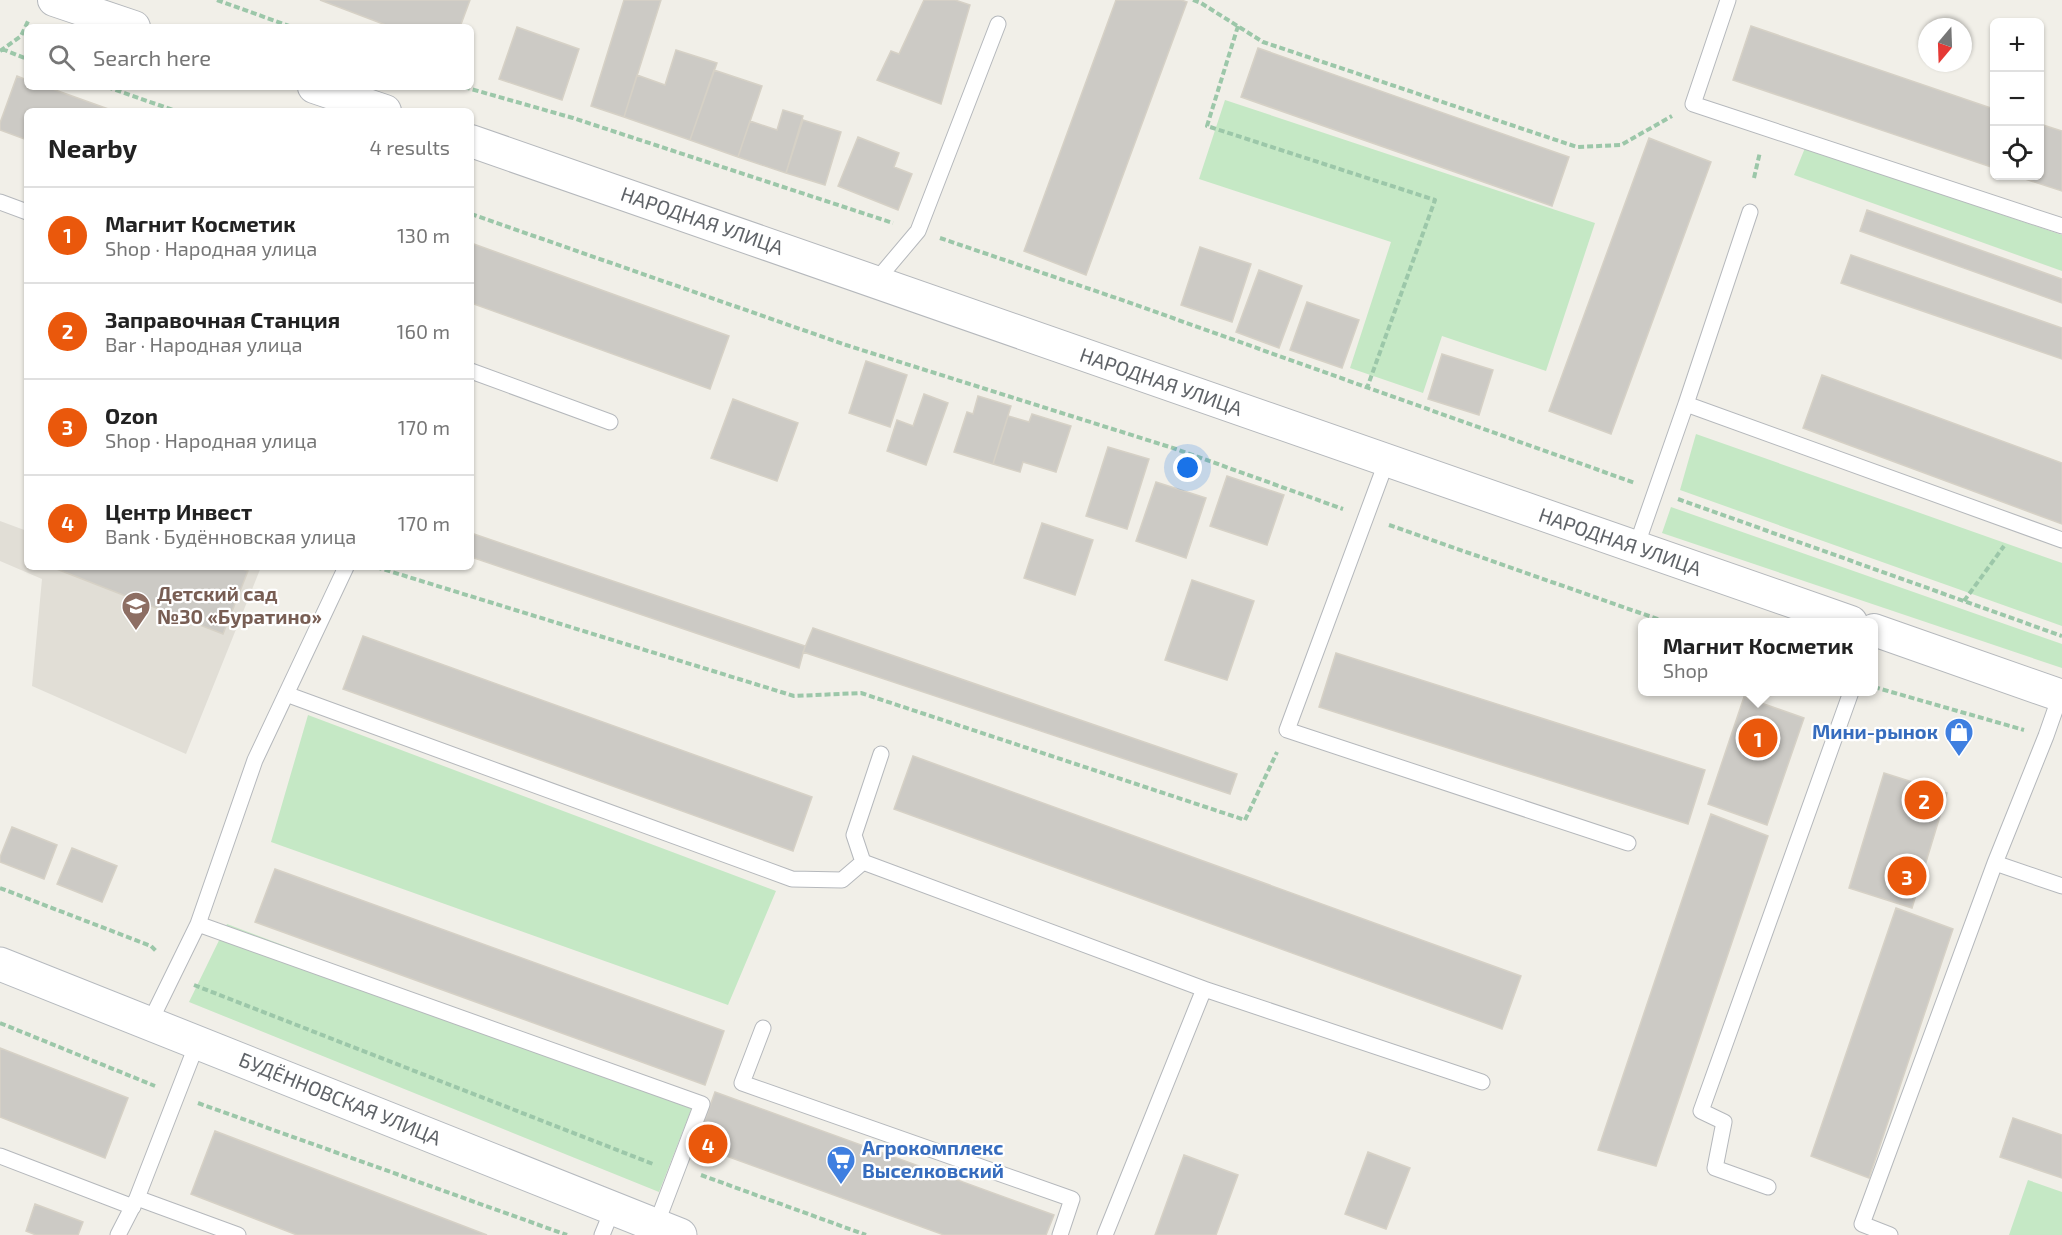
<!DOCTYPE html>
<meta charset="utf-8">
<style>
body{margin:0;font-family:"Exo 2",sans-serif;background:#f6f6f6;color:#222}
.controls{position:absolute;right:18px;top:18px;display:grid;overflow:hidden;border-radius:9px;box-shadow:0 2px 4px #0004}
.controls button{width:54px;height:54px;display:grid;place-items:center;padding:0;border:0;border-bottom:2px solid #e0e0e0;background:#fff;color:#222;font:30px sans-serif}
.compass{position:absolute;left:1918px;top:18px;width:54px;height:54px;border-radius:50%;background:#fff;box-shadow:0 2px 4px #0004;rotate:199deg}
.you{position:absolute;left:1188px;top:468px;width:21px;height:21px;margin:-15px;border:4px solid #fff;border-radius:50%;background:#1a73e8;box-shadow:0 0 0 9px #1a73e833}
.badge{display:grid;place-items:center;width:39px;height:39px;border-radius:50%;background:#ea580c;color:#fff;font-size:20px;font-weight:700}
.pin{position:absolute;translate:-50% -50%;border:3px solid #fff;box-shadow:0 2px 6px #0006}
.popup{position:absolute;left:1638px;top:618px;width:240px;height:78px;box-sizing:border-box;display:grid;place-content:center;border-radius:9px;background:#fff;filter:drop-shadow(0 2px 4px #0005);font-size:20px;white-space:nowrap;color:#767676}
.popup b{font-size:22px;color:#222}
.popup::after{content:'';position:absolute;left:50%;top:100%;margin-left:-12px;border:12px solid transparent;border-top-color:#fff}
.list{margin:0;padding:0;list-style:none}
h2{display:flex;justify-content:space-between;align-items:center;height:78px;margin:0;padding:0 24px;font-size:26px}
h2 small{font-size:20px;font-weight:400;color:#767676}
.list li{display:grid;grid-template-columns:39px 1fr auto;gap:18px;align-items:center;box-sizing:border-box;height:96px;padding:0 24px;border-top:2px solid #e0e0e0}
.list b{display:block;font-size:22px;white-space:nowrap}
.list p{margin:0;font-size:20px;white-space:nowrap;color:#767676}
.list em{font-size:20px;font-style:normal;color:#767676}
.icon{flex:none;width:33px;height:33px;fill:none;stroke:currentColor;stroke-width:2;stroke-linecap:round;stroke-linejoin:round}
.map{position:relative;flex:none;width:2062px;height:1235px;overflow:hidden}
.search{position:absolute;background:#fff;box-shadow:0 2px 4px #0004;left:24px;top:24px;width:450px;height:66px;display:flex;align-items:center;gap:15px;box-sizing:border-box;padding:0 21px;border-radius:9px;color:#767676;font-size:22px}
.panel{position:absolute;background:#fff;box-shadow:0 2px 4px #0004;left:24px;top:108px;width:450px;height:462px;border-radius:9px}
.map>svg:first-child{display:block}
.education{fill:#e1ded6}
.green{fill:#c5e8c5}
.building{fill:#cccac5;stroke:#d6d1c6;stroke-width:1.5}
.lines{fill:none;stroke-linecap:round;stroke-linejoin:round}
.lane-casing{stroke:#b5b8bc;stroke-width:17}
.street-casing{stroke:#b5b8bc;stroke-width:34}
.secondary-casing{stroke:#b6babf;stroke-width:35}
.path{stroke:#9cc7a9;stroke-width:4;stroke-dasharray:6 3;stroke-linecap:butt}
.lane{stroke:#fff;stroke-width:15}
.street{stroke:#fff;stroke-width:32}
.secondary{stroke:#fff;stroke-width:33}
.labels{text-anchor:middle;stroke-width:4.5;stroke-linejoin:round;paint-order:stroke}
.street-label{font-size:20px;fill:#5f6368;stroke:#fff}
.education-label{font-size:20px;font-weight:bold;fill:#785e54;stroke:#fff;text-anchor:start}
.shop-label{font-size:20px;font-weight:bold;fill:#366cbe;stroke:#fff;text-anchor:end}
</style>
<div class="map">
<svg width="2062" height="1235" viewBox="0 0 2062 1235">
<rect width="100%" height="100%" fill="#f1efe8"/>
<path class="education" d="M0,521L27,531V567H261L186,754L32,686L42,579L0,561Z"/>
<path class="green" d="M1225,100L1595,223L1546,371L1442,336L1423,393L1350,368L1391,242L1199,179Z
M1805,148L2062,235V271L1794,175Z
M1696,434L2062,563V626L1680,490Z
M1671,507L2062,644V668L1662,533Z
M308,715L776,891L728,1005L271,842Z
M227,924L695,1100L659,1192L189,1002Z
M2028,1180L2062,1192V1235H2009Z"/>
<path class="building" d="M320,0H470L460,27H391Z
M624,0H661L624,117L591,106Z
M924,0H955L970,5L941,104L877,80L891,51L899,54Z
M1116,0H1181L1187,2L1086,275L1024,251Z
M1751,26L1994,109V168L1733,80Z
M517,27L579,49L562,100L499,79Z
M1258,48L1569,157L1552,206L1241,97Z
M676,50L717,63L690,140L624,117L637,75L665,85Z
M714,70L762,86L738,157L690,140Z
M17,76L27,80V87H47L114,111H27V140L0,130V123Z
M783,110L803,116L786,173L738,157L750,121L777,130Z
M803,120L841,132L825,185L786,173Z
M2040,124L2062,131V191L2016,176H2040Z
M858,137L899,153L894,167L912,174L898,210L838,186Z
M1649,138L1711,162L1611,434L1549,411Z
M1867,210L2062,279V303L1860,231Z
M471,243L729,336L710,389L471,303Z
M1200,247L1251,264L1232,322L1181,305Z
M1851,255L2062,328V359L1841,283Z
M1259,270L1302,286L1279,348L1236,332Z
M1307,302L1359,320L1342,368L1290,350Z
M1442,354L1493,370L1479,415L1428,399Z
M866,361L907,375L890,427L849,413Z
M1822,375L2062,463V524L1803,428Z
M924,394L948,403L926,465L887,451L897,420L913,426Z
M978,396L1011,406L993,464L954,452L967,412L973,414Z
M733,399L798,423L777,481L711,458Z
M1032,414L1071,426L1056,472L1023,462L1020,472L993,464L1008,416L1029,422Z
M1108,447L1149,459L1127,529L1086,516Z
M1227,476L1284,495L1267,545L1210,526Z
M1156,482L1206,498L1186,558L1136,541Z
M1042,523L1093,540L1075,595L1024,578Z
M471,533L805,646L799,668L471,557Z
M238,567L248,571L223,634L54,568Z
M1192,580L1254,601L1227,680L1165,660Z
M813,628L1237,774L1230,794L803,652Z
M363,636L812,797L793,851L343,689Z
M1336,653L1705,770L1688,824L1319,707Z
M1744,697L1804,718L1767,825L1708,804Z
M913,756L1521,976L1502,1029L894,809Z
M1884,773L1947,793L1912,908L1849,888Z
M1711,814L1768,836L1656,1166L1598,1150Z
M12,827L57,845L44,879L0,862V857Z
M72,848L117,866L102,902L57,884Z
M275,869L724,1031L705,1085L255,922Z
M1896,908L1953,929L1869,1178L1811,1156Z
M0,1048L128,1098L105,1158L0,1117Z
M715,1092L1054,1215L1046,1235H944L696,1145Z
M2013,1118L2062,1135V1178L2000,1157Z
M215,1131L487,1235H297L191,1194Z
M1368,1152L1410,1168L1386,1229L1345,1214Z
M1184,1155L1238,1175L1216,1235H1155Z
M35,1204L83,1222L78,1235H36L26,1231Z"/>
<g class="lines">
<g class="lane-casing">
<path id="lane" d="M1728,0L1693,104L2062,226
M0,202L27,212
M875,282L918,231L998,24
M471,371L610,422
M1686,404L1750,212
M1387,460L1287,730L1628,843
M1636,547L1686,404L2062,540
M286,694L792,879L842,880L863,862L1204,989L1105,1235
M2060,696L2046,736L1995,863L2062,886
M863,862L854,835L881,754
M198,924L702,1104L656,1225
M1204,989L1482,1082
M150,1022L198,924L255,760L346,567
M763,1028L742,1083L1072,1199L1060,1235
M198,1041L137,1198L238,1235
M0,1156L133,1207
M1768,1187L1715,1168L1724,1122L1701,1111L1851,692
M118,1235L136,1200
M602,1235L613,1208
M1890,1235L1862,1224L1995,863"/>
</g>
<g class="street-casing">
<path id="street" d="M54,0L134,27
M314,87L385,111
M471,141L1851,622
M1874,630L2062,696"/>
</g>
<g class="secondary-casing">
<path id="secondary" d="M0,964L680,1235"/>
</g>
<path class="path" d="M217,0L292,27
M1193,0L1201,3L1263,42L1577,147L1621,145L1672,116
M1238,26L1207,126L1435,200L1367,388
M2,49L27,59
M0,51L21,36L29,19
M107,87L176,111
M464,87L573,118L893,223
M1754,178L1760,152
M471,214L846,345L1176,449L1343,509
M940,238L1125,301L1635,483
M1678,499L2062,636
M1389,525L1666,622
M376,567L794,696L861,693L1245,820L1277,752
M1964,601L2004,546
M1874,687L2024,730
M0,888L151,946L157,952
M194,985L653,1164
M0,1023L155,1086
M198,1103L567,1235
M701,1175L866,1235"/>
<use href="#lane" class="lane"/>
<use href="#street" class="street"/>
<use href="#secondary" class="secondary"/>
</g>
<defs>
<g id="school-pin" transform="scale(1.5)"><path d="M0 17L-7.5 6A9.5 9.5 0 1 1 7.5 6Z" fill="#8d6e63" stroke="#fff"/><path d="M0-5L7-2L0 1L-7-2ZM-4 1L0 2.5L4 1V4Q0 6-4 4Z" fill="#fff"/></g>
<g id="shop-pin" transform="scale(1.5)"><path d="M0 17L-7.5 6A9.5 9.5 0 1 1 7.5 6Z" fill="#3f7fe0" stroke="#fff"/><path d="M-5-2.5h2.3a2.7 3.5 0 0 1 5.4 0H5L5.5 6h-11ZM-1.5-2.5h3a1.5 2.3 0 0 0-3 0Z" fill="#fff"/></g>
<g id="supermarket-pin" transform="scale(1.5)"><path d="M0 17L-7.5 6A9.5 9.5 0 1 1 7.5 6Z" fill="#3f7fe0" stroke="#fff"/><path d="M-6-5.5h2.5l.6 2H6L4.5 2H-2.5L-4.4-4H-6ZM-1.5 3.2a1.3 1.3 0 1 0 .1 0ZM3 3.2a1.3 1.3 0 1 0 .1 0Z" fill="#fff"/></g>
</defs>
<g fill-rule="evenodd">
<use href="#school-pin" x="136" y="606"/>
<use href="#shop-pin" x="1959" y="732"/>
<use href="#supermarket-pin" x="841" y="1160"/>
</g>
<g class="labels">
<g class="street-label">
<text transform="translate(702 221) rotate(19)" y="7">НАРОДНАЯ УЛИЦА</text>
<text transform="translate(1161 382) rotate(19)" y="7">НАРОДНАЯ УЛИЦА</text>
<text transform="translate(1620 542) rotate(19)" y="7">НАРОДНАЯ УЛИЦА</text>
<text transform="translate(340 1099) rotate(22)" y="7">БУДЁННОВСКАЯ УЛИЦА</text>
</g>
<g class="education-label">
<text x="157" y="601">Детский сад<tspan x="157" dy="23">№30 «Буратино»</tspan></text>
</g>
<g class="shop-label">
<text x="1938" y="739">Мини-рынок</text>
<text x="862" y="1155" text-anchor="start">Агрокомплекс<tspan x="862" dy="23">Выселковский</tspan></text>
</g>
</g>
</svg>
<div class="controls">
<button>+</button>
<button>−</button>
<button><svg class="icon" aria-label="locate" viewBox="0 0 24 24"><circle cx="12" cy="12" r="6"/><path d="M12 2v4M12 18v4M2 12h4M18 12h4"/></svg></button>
</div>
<svg class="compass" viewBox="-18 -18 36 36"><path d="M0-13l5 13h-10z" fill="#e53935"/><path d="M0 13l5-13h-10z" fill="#767676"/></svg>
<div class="you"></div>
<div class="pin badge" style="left:1758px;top:738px">1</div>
<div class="popup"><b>Магнит Косметик</b>Shop</div>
<div class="pin badge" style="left:1924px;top:800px">2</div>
<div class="pin badge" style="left:1907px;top:876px">3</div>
<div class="pin badge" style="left:708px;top:1144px">4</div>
<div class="search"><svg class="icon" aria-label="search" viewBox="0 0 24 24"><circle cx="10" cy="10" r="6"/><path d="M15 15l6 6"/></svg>Search here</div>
<section class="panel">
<h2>Nearby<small>4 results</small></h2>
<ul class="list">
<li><span class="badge">1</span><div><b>Магнит Косметик</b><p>Shop · Народная улица</p></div><em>130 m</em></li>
<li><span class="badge">2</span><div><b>Заправочная Станция</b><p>Bar · Народная улица</p></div><em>160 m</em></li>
<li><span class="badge">3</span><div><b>Ozon</b><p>Shop · Народная улица</p></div><em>170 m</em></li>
<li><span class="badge">4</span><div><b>Центр Инвест</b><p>Bank · Будённовская улица</p></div><em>170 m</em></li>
</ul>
</section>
</div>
